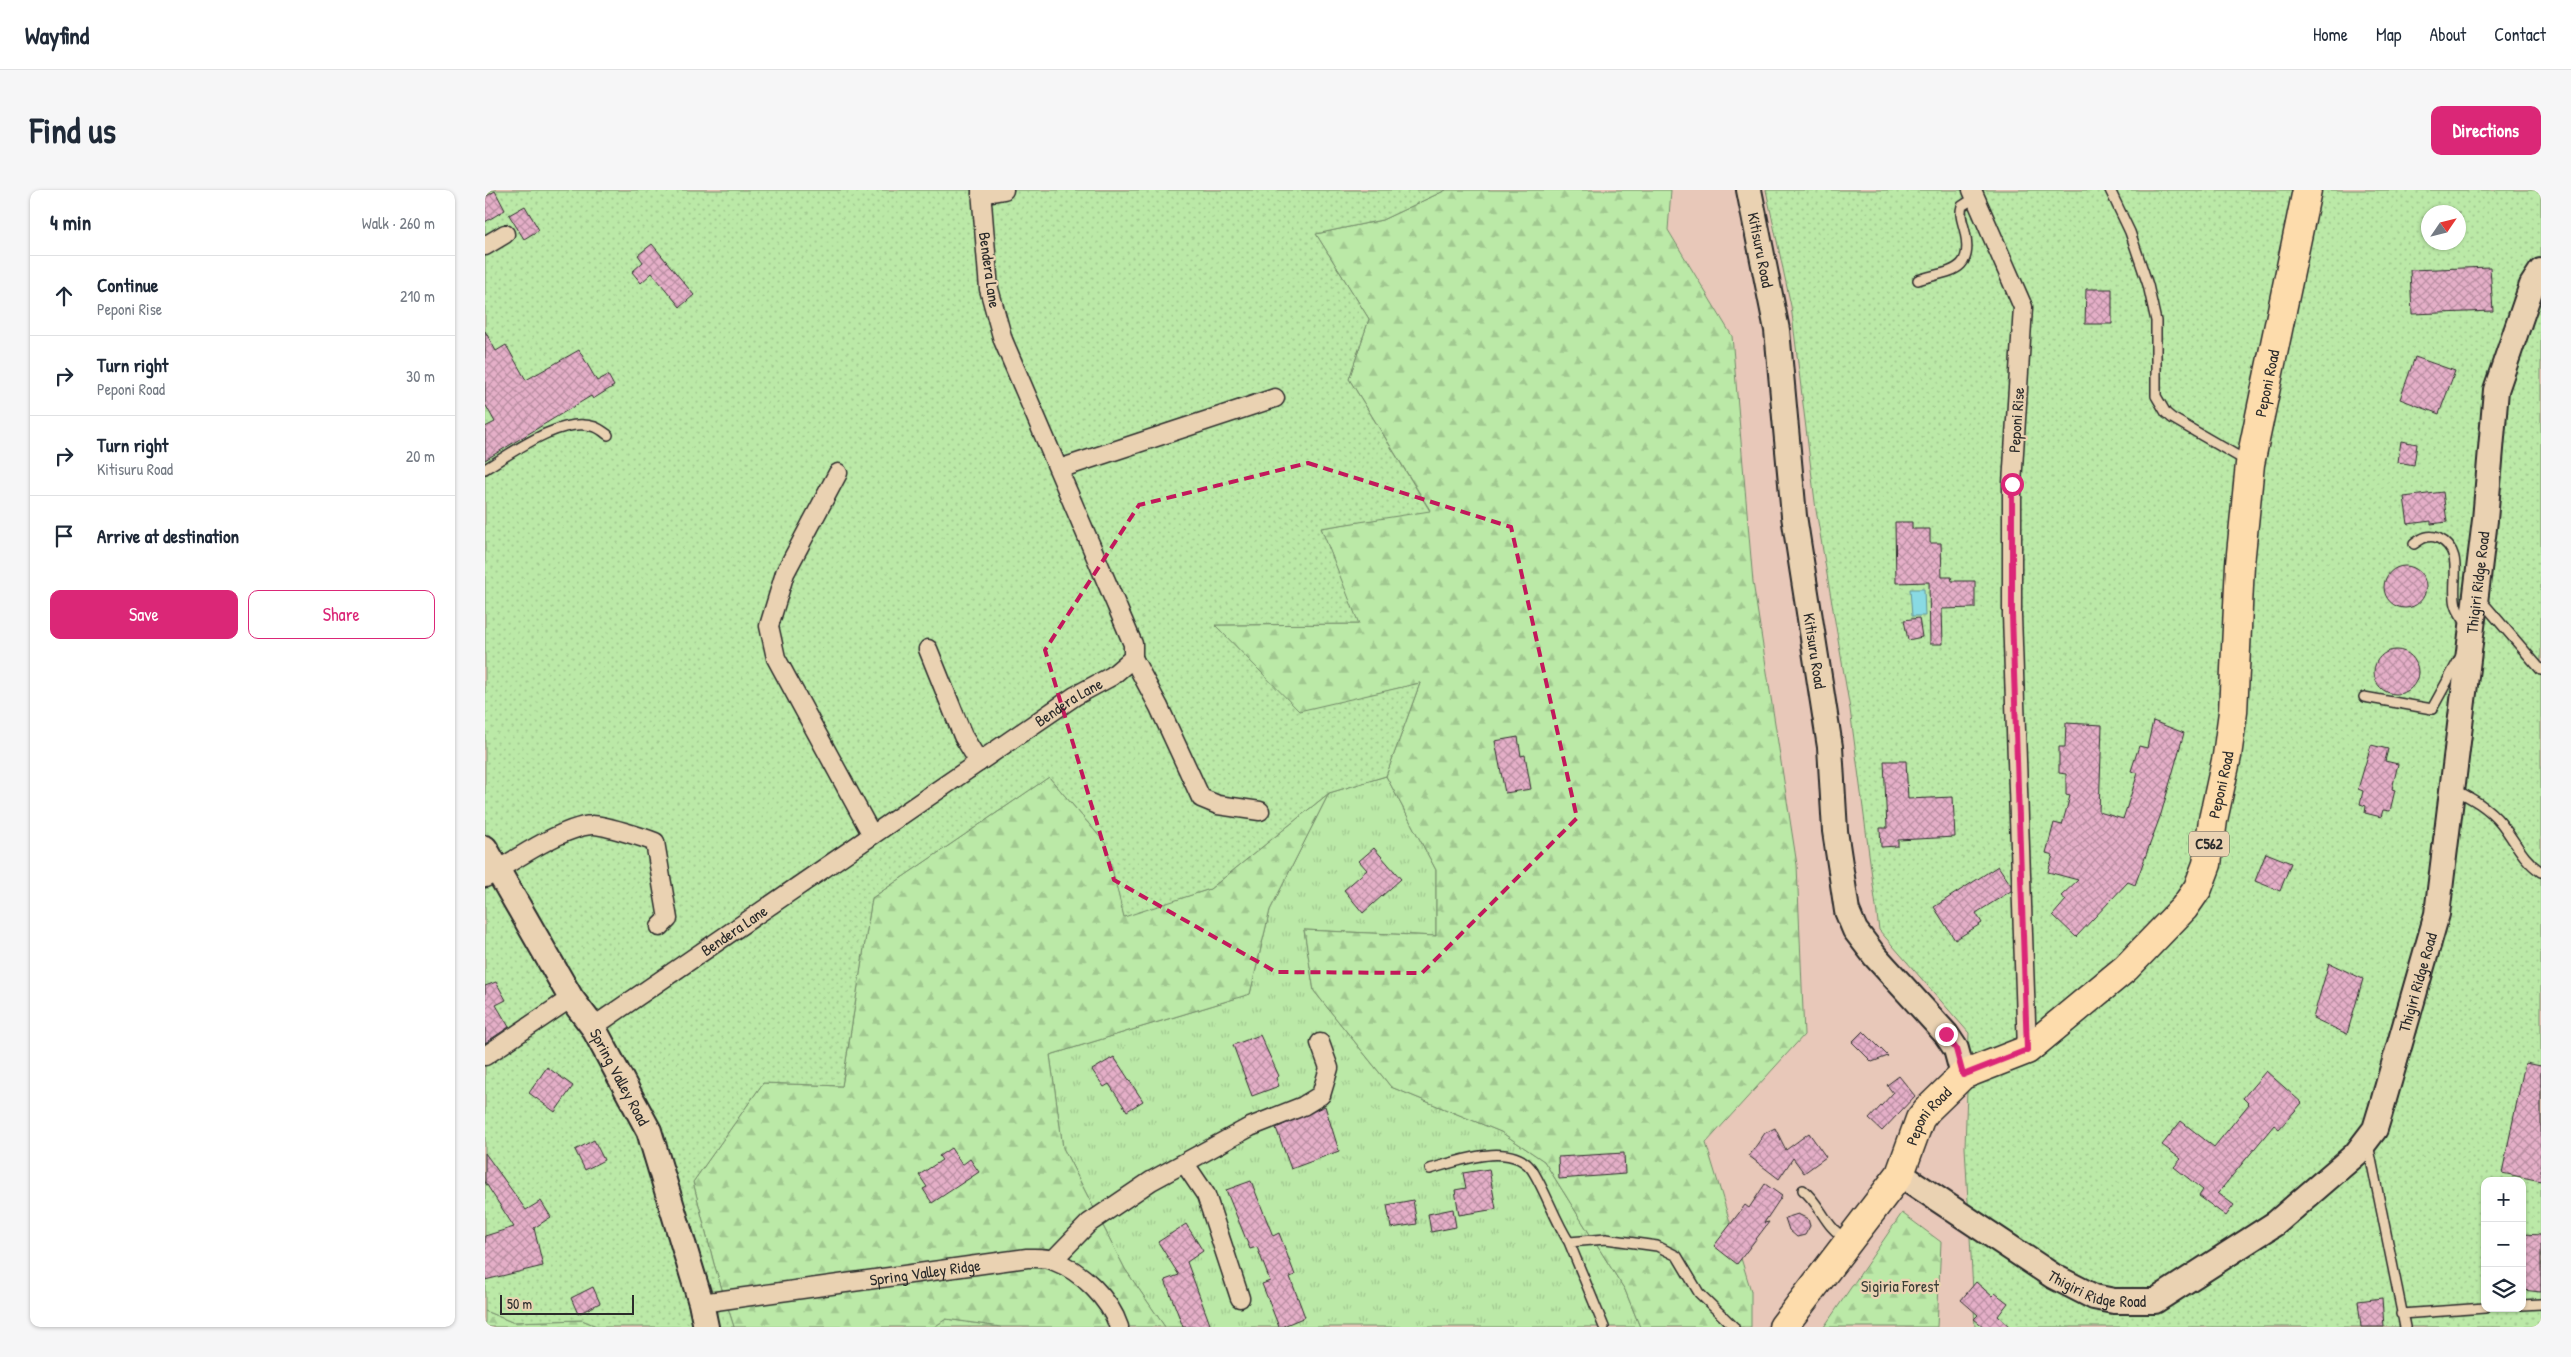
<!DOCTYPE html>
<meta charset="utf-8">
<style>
body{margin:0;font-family:"Patrick Hand",sans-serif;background:#f6f6f7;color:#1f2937}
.controls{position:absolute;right:15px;bottom:15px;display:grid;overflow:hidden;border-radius:10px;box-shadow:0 1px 4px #0004}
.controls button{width:45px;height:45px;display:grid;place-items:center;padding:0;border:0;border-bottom:1px solid #e0e1e3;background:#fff;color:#1f2937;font:25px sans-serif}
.compass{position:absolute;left:1936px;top:15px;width:45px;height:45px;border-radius:50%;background:#fff;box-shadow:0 1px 4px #0004;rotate:55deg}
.scale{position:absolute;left:15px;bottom:12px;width:134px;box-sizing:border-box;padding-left:5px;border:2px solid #2b2b2b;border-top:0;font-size:14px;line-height:18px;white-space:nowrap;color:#2b2b2b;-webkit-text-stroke:4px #ead2b2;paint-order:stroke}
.stop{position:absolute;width:15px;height:15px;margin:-11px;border:4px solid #db2777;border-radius:50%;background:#fff}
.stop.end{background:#db2777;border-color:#fff;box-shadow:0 1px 5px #0008}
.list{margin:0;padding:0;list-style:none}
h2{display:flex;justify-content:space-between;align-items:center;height:65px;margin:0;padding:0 20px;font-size:21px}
h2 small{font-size:16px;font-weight:400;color:#747a83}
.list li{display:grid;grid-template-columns:32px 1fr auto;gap:15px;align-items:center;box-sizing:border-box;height:80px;padding:0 20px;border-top:1px solid #e0e1e3}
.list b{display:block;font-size:19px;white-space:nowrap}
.list p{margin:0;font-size:16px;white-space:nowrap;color:#747a83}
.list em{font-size:16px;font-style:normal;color:#747a83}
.actions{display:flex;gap:10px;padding:15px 20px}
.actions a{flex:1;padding:11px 0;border:1px solid #db2777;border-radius:10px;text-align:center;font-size:18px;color:#db2777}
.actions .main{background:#db2777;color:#fff}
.icon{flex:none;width:28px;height:28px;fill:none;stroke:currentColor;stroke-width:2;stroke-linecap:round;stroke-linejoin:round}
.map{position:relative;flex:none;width:2056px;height:1137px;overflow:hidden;border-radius:10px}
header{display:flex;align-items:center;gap:30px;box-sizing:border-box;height:70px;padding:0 25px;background:#fff;border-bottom:1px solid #e0e1e3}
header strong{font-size:24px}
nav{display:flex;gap:28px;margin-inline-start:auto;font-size:18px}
.intro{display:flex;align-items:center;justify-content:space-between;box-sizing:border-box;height:120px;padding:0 30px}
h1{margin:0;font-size:35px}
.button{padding:12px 22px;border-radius:10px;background:#db2777;color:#fff;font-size:18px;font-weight:700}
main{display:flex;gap:30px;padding:0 30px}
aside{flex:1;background:#fff;border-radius:10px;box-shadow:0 1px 4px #0004}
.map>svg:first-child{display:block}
.grass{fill:url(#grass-tufts);stroke:#738a69}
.forest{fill:url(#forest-firs);stroke:#738a69}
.garden{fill:url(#garden-dots);stroke:#738a69;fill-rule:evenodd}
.water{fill:#89dae3;stroke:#639499}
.building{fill:url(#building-cross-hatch);stroke:#2b2b2b}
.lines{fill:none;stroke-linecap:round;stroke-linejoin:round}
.lane-casing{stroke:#2b2b2b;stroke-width:12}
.street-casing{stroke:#2b2b2b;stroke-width:21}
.secondary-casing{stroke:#2b2b2b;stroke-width:28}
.primary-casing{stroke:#2b2b2b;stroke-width:31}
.lane{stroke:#ead2b2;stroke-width:9}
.street{stroke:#ead2b2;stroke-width:18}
.secondary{stroke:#ead2b2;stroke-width:24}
.primary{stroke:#fddcac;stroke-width:28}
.route{stroke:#db2777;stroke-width:6}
.marked{fill:none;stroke:#c2185b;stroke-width:4;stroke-dasharray:10 6;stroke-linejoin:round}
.labels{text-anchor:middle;stroke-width:4.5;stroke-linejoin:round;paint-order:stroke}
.shield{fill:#ead2b2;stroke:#645d54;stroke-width:1}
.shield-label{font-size:15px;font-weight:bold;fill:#2b2b2b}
.street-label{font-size:16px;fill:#2b2b2b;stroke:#ead2b2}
.park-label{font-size:16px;fill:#393e37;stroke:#ead2b2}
</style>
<header>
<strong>Wayfind</strong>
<nav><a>Home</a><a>Map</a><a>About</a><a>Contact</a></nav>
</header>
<div class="intro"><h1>Find us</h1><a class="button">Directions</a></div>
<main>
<aside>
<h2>4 min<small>Walk · 260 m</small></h2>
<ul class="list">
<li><svg class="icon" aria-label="ahead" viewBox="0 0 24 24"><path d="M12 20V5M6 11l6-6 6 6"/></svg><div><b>Continue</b><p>Peponi Rise</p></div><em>210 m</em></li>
<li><svg class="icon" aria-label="right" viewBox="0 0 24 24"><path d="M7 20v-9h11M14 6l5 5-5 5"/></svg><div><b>Turn right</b><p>Peponi Road</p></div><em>30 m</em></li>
<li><svg class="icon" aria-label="right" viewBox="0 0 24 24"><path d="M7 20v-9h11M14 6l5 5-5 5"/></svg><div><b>Turn right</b><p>Kitisuru Road</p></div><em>20 m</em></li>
<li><svg class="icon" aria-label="arrive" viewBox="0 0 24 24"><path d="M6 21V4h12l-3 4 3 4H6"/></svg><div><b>Arrive at destination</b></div></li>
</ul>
<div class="actions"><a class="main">Save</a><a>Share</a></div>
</aside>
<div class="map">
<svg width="2056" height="1137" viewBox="0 0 2056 1137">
<defs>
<pattern id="grass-tufts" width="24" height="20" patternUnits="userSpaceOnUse" patternTransform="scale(1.25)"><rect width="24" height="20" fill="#bbe9a7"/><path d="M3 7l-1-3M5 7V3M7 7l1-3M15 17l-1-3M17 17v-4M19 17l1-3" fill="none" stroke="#a1c890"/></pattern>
<pattern id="forest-firs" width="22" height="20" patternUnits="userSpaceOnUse" patternTransform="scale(1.25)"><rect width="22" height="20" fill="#bbe9a7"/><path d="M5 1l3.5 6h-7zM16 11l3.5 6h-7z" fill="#a1c890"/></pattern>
<pattern id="garden-dots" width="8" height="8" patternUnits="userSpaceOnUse" patternTransform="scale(1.25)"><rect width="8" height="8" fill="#bbe9a7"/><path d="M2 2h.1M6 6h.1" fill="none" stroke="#a1c890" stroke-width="1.8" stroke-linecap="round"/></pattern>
<pattern id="building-cross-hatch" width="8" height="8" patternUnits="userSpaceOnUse" patternTransform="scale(1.25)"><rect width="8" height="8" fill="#e5afc8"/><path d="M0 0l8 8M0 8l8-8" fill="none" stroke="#ba8fa3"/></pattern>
</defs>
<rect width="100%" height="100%" fill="#e8c8b9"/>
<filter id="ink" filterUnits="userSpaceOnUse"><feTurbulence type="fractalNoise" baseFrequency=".02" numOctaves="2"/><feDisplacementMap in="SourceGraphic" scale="10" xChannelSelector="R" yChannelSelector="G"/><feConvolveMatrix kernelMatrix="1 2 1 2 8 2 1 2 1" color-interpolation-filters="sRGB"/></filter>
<g filter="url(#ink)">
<path class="grass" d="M901,586L951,680V746L819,740L829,801L906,897L1016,942L1059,971L1140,1100L1155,1137H680L640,1079L578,958L565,865L765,804L785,720L844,603Z
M461,1129L516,1137H449Z"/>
<path class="forest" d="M961,0H1186L1183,40L1247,146L1268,392L1312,675L1319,845L1221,953L1266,1101V1137H1155L1140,1100L1059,971L1016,942L906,897L829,801L819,740L951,746V680L901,586L935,493L814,522L730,435L873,434L836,338L945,320L864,189L884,129L831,44L897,30Z
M564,587L621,654L639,726L725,699L844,603L785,720L765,804L565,865L578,958L640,1079L680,1137H516L461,1129L449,1137H249L229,1074L208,992L278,893L357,896L387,708Z
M1417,1023L1456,1052L1452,1137H1339Z
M0,1121L27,1132L97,1130L114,1137H0Z"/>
<path class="garden" d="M0,0H961L897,30L831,44L884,129L864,189L945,321L836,338L874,434L730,435L814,521L935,493L901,586L844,603L725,699L639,727L621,654L564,587L387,708L357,896L278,893L208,992L229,1074L249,1137H114L97,1130L27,1132L0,1121Z
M1281,0H2056V1137H1490L1480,957L1484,843L1394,740L1365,519L1331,320L1306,116ZM1944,22H1974V52H1944ZM2000,991H2037V1118H2000Z"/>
<path class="water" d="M1425,399H1439L1440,426H1427Z"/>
<path class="building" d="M10,1L20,20L0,32V7Z
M40,16L54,40L39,49L24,25Z
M167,54L209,105L195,117L167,83L156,93L147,82L158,72L153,65Z
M2005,77L2008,121L1927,124L1925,80Z
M1601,99H1627V134H1600Z
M0,141L11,161L21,155L41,190L94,160L112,191L123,185L129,196L108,209L106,206L0,270V237L10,232L0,214Z
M1930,167L1970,181L1954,224L1915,209Z
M1916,251L1932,254L1929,275L1913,272Z
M1958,302L1962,332L1946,334V331L1923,334L1919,307Z
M1410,332H1427V339H1445V353H1456L1457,387H1466L1467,391H1490V418L1457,419L1458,454H1445L1444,392L1411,393Z
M1899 397a21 21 0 1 1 42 0a21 21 0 1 1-42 0Z
M1434,428L1437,447L1423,450L1419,430Z
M1889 482a22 22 0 1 1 44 0a22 22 0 1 1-44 0Z
M1668,531L1699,543L1676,624L1650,695L1643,692L1591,747L1568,725L1581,710L1576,706L1593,690L1563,682L1568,665L1561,663L1569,633L1577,635L1585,606L1581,605V584L1574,583V557H1580L1581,533L1617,535L1614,622L1638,629L1653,583L1646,581L1654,556L1662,558Z
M1033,547L1036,566L1040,565L1046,599L1020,603L1010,551Z
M1886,555L1903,559L1900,571L1913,574L1907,599L1910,600L1905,621L1898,620L1896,627L1880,623L1881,616L1875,614L1878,601L1873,599Z
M1399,571H1421L1423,609L1468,607L1470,647L1413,650V656L1396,657L1395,638H1402Z
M889,658L916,689L878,723L859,700L882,680L874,671Z
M1781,663L1806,673L1795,701L1770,691Z
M1513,676L1526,695V701L1491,723L1497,733L1470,750L1449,717Z
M1844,773L1878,789L1862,844L1828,828Z
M11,792L21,810L11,815L24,837L0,853V796Z
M1378,841L1403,866L1387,872L1367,852Z
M775,845L794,886L791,888L794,896L767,906L748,855Z
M629,867L658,911L642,921L624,894L619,897L607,880Z
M2040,873L2056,876V991L2017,983Z
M62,877L88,896L70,922L44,903Z
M1781,881L1817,913L1794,939L1789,935L1733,1003L1749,1015L1741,1026L1714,1006L1718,1000L1689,977L1696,969L1677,955L1696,931L1729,957L1764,914L1758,908Z
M1414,886L1430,906L1397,941L1384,929L1408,903L1402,895Z
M840,916L854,961L806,979L791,938Z
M1290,938L1301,960L1324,943L1341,967L1319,983L1308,968L1294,989L1264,966L1280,943Z
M109,950L119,970L100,980L90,960Z
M466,958L477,975L485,969L494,982L447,1013L438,999L442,997L434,985L457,970L454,966Z
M0,963L41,1020L56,1011L66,1027L49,1038L58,1076L0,1090V1046L29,1037L0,992Z
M1139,963L1140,984L1074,989L1073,967Z
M1004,979L1011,1019L974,1025L970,1000L981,998L978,983Z
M766,991L788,1046L794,1043L810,1085L805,1087L820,1127L796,1137H794L777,1094L785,1091L772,1057L765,1059L741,1000Z
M1280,994L1297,1006L1279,1033L1284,1032L1252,1074L1229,1056L1260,1015L1264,1018Z
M928,1010L932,1034L906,1038L902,1015Z
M968,1019L971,1037L946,1042L943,1024Z
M1313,1024L1323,1029L1325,1036L1320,1045L1312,1047L1304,1040L1300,1028Z
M701,1034L718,1061L702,1072L726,1137H698L680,1090L694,1085L673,1052Z
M2037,1044L2056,1045V1102L2037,1100Z
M1491,1092L1507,1106L1510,1103L1523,1113L1513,1126L1525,1137H1499L1489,1129L1493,1125L1476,1110Z
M108,1097L115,1113L93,1124L86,1108Z
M1897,1108L1899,1137H1876L1873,1111Z"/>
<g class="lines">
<g class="lane-casing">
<path id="lane" d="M1625,0L1645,42L1663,95L1671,131V206L1681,223L1687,228L1763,272
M1433,90C1465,80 1489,83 1480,42C1478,32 1474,26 1477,16L1491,7
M0,279C27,263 77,225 110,237C114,238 119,242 123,245
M1929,354C1937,348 1944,344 1953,348C1981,361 1965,394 1971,415C1973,423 1978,429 1983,435
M1994,408L2056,480
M1879,507L1947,519L1976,466
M1969,599C1986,608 2003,617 2016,633C2030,651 2037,669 2056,682
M1883,954L1920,1137
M945,979C973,971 1030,949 1049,983C1062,1005 1070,1030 1084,1052L1121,1049L1172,1056L1192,1066L1214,1103L1249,1137
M1318,1000C1336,1014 1340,1038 1361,1048
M1084,1052L1119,1137
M2037,1115L2056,1114
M1916,1124L2000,1118"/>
</g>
<g class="street-casing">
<g id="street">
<path d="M1487,0L1538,117L1527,294V425L1542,860"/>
<path d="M496,4L519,0"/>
<path d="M0,56L20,44"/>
<path d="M574,279L790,208"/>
<path d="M353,283L300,383L284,436L291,468L387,645"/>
<path d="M443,459L478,546L494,572"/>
<path d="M648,468L674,517L716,608L733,615L775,621"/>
<path d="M0,688C26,672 77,637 107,635C116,634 160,648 170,652L183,729L175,737"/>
<path id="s1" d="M108,837L590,506L627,486L648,468V454L518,150L504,99L496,0"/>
<path d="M0,866L86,808"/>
<path d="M700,974L721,1005L755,1108"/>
<path d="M568,1070L604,1033L666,991L765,937L818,916L836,905L844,878L835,853"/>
<path id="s2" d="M216,1113L542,1068C550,1068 562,1067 569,1071C596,1081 625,1109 634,1137"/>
</g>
</g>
<g class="secondary-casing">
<g id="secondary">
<path id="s3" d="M1264,0L1292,140L1309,326L1345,557L1350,641L1362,721L1370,740L1390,766L1461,844L1471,859L1478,885"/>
<path id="s4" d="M0,658L86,808L108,837L164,941L216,1113L221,1137"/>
<path id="s5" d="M1415,984L1568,1086L1609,1107L1629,1111H1670L1791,1033L1871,964L1890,939L1897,916L1952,724L2000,330L2011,200L2047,95L2056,81"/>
</g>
</g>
<g class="primary-casing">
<g id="primary">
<path id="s6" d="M1298,1137L1415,984L1435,929L1442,920L1478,885L1542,860L1641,778L1699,718L1713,698L1722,674L1728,630L1742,566L1748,522L1755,374L1765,274L1822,0"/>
</g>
</g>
<use href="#lane" class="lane"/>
<use href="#street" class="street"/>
<use href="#secondary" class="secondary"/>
<use href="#primary" class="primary"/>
</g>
</g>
<g class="lines" filter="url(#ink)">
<path class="route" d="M1461,844L1471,859L1478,885L1542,860L1527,425V294"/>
</g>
<path class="marked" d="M823,273L1026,337L1092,628L937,783L791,782L629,690L560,460L654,315Z"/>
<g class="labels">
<rect class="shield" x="1704" y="641.5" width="40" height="25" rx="4"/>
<g class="shield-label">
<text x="1724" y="659">C562</text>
</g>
<g class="street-label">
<text dy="6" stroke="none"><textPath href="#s3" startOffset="61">Kitisuru Road</textPath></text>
<text transform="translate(505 80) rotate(82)" y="6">Bendera Lane</text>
<text dy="6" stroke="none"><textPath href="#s6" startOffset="1129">Peponi Road</textPath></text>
<text transform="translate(1531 230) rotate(-86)" y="6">Peponi Rise</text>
<text dy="6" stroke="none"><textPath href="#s5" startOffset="1130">Thigiri Ridge Road</textPath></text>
<text dy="6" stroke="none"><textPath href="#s3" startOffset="466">Kitisuru Road</textPath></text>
<text dy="6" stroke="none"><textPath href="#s1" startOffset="576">Bendera Lane</textPath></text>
<text dy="6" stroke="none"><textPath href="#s6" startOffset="724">Peponi Road</textPath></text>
<text dy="6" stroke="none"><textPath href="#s1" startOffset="171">Bendera Lane</textPath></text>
<text dy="6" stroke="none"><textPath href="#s5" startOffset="725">Thigiri Ridge Road</textPath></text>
<text dy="6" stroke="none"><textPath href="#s4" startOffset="266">Spring Valley Road</textPath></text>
<text dy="6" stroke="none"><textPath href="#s6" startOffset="258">Peponi Road</textPath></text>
<text dy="6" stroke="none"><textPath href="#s2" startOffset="226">Spring Valley Ridge</textPath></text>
<text dy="6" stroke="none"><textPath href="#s5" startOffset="231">Thigiri Ridge Road</textPath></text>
</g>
<g class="park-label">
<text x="1415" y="1102">Sigiria Forest</text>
</g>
</g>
</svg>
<div class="controls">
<button>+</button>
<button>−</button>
<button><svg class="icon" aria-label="layers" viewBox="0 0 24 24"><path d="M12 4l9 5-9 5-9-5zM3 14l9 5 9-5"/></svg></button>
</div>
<svg class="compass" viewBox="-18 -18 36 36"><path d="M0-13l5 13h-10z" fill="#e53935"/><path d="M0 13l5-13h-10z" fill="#747a83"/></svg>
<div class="scale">50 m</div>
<div class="stop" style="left:1527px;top:294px"></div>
<div class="stop end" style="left:1461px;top:844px"></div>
</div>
</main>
